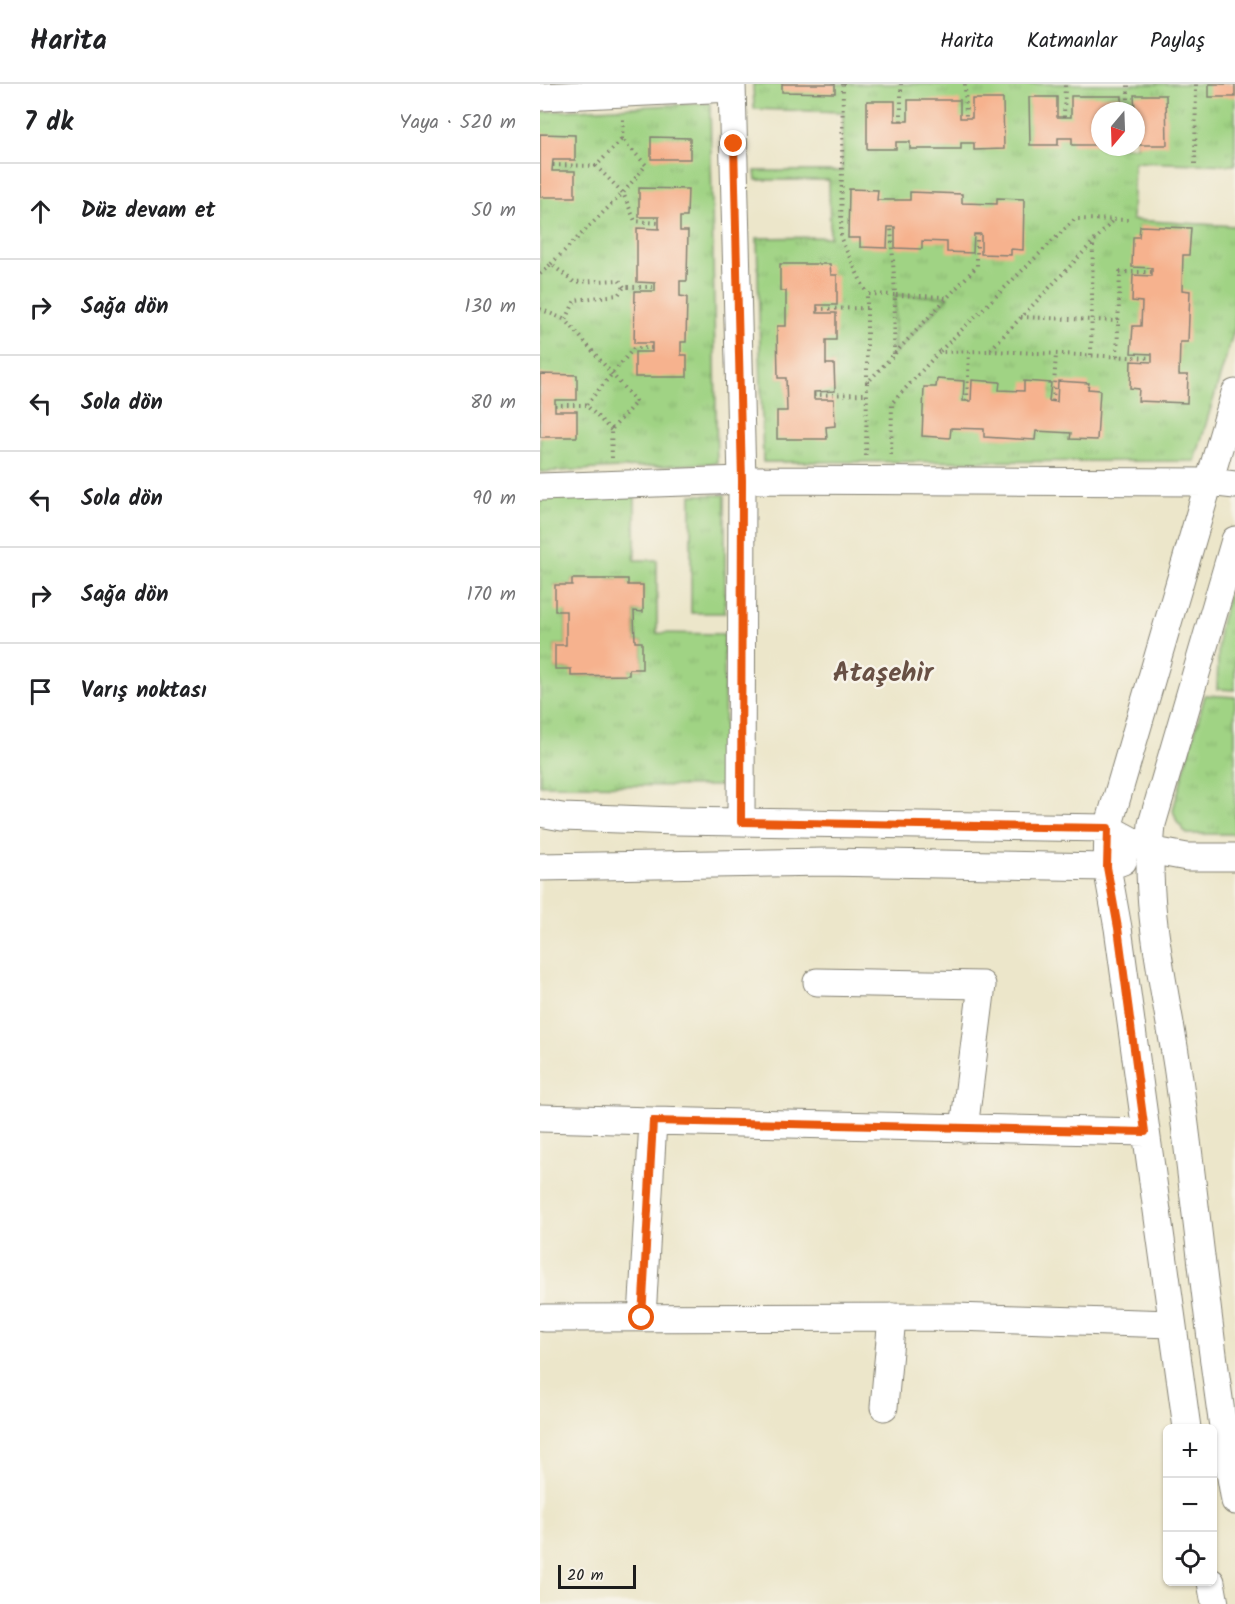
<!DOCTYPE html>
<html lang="tr">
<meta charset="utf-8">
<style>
body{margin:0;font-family:Kalam,sans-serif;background:#f2f2f2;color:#202124}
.controls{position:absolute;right:18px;bottom:18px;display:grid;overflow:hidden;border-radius:9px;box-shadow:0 2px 4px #0004}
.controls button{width:54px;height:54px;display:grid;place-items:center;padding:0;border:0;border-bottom:2px solid #e0e0e0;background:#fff;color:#202124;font:30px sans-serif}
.compass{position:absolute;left:551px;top:18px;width:54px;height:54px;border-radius:50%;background:#fff;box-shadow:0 2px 4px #0004;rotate:199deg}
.scale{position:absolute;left:18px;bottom:15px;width:78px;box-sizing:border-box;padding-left:6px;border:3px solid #1c1c1c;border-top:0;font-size:16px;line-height:21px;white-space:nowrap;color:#1c1c1c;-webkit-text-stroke:4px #f7f3e8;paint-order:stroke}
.stop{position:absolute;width:18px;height:18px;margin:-14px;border:4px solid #ea580c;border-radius:50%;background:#fff}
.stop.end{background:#ea580c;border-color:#fff;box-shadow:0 2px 6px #0008}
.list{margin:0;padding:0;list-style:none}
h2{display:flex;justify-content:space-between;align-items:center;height:78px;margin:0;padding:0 24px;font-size:26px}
h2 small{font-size:20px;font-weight:400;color:#757577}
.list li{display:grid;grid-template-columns:39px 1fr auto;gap:18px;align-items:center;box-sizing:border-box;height:96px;padding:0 24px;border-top:2px solid #e0e0e0}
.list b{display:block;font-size:22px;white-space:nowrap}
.list em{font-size:20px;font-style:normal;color:#757577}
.icon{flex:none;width:33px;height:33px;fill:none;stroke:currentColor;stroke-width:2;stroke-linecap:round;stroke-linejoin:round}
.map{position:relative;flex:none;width:695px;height:1520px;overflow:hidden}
header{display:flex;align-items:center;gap:36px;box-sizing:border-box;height:84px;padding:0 30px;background:#fff;border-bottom:2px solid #e0e0e0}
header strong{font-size:28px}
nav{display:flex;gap:33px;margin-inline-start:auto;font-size:21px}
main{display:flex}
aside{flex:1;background:#fff}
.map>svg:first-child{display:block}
.grass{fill:url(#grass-tufts);stroke:#5e7850;stroke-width:1.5;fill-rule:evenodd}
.park{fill:url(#park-crowns);stroke:#5e7850;stroke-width:1.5}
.building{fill:#f6b28e}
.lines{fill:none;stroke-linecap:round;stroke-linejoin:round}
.minor-casing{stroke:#848173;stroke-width:29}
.path{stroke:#848173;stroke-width:4;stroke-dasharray:1.5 4.5;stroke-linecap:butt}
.minor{stroke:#fff;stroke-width:27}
.route{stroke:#ea580c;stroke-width:8}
.labels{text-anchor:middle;stroke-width:5;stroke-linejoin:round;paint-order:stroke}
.district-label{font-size:27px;font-weight:bold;fill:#685044;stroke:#f7f3e8}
</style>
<header>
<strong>Harita</strong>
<nav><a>Harita</a><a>Katmanlar</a><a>Paylaş</a></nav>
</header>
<main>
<aside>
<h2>7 dk<small>Yaya · 520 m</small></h2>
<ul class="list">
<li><svg class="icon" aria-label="ahead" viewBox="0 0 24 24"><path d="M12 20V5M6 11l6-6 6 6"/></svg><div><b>Düz devam et</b></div><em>50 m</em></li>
<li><svg class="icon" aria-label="right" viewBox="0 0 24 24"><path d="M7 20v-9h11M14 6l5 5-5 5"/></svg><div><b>Sağa dön</b></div><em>130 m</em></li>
<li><svg class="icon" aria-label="left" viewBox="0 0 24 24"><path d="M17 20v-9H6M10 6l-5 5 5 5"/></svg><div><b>Sola dön</b></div><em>80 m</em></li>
<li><svg class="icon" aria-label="left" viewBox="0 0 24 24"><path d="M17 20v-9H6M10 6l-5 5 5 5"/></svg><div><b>Sola dön</b></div><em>90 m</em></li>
<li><svg class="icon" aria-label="right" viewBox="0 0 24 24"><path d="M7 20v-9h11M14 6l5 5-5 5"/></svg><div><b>Sağa dön</b></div><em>170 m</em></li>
<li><svg class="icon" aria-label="arrive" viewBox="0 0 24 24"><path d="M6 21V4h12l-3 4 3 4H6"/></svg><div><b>Varış noktası</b></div></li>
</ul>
</aside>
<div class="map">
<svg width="695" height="1520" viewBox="0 0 695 1520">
<defs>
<pattern id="grass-tufts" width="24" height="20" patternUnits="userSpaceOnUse" patternTransform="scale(1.5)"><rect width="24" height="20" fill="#a0d384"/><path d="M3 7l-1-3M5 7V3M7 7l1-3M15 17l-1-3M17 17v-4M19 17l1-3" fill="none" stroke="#89b571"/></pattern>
<pattern id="park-crowns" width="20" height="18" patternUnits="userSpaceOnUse" patternTransform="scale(1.5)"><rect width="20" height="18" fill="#a0d384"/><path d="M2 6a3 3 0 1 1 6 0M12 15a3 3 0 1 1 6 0" fill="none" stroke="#89b571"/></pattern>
</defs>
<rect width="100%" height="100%" fill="#f7f3e8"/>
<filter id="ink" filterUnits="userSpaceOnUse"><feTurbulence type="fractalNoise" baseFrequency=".0167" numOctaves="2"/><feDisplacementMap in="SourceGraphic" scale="12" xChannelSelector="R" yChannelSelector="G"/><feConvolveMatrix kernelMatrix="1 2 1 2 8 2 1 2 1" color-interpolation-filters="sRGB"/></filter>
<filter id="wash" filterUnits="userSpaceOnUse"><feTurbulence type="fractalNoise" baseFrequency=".008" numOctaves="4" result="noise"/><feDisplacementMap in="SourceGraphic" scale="24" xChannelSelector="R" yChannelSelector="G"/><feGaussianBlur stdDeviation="1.35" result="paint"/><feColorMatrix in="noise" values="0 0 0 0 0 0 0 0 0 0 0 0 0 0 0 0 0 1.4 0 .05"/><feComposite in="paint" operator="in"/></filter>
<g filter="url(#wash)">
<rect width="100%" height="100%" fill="#ece6ca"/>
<path class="grass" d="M213,0H695V81L594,78L592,136L695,142V243L655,377L223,378L217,154L290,153L289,96H216L215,87H302L303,28L214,25ZM560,27H596V63H560Z
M170,19L177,379L0,388V28Z
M151,411H185V529H151Z
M0,412H95V476H117V549L184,550L185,702L0,701ZM32,495H87L88,501H103L102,528L94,527L95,558H102V585H89L88,591L32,592L31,585H15V561H26V527L15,501H32Z
M695,487V606L677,605L679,545Z
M665,611L695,613V750H647L637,738L633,726Z"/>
<path class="park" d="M355,211L408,213L354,270Z"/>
<g id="blocks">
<path class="building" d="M242,0H295V9L242,8Z
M669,0H695V13H669Z
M594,11H626L627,61H597Z
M531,12H582V27H560V61H532V54H518V61H490L489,13H517V33H531Z
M432,15H463L464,65L434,66V59H421V65H370V58H356V65H327V17H355V37H368V16H420V34H432Z
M0,50L35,51V76H13L12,87H35V113H0Z
M111,53L150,54V75H111Z
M99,104L148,105L147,133H140V147H148L147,197H140V212L147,213L146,258H141V271H147V293H95V268H112V259H94L95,207H115V199L97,198V144L119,145V133H99Z
M309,105L338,106L337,116H370V108L422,110V119L457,120V114L484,115L483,166L471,165V171L441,170V150H434L433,169L407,168V158L382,157V165L355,164V143H348L347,164L320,163V154H308Z
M600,142L651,144L649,171H643L642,206L650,207L648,258H640L639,291H648L647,319L598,317L599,305L590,304L591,277L612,278V270L591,269L593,242H601L602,218L592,217L593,191L612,192V184L592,183L593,153H599Z
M240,180H290L291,191H297V221H277V229H296V256H286V280H294L295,307L274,308V315H294L295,342L286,343L287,355H237V327H247L246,294H238L237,242H246V207H240Z
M0,290L37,291V316H15V327H37V353H0Z
M397,295L424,297L423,317H431L432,296L460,298L459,306L484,307V297L511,299L509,317L517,318L518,297L549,299L548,305L560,306L557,356L530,355L531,349L496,347L495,356L444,353V345L411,344L410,354L382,352L384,303H396Z
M32,495H88V501H103V528L94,527L95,558H102V585H89V591L31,592V585H15V561H26V527H15V501H32Z"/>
</g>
</g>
<g filter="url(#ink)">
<use href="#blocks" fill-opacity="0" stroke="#848173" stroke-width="1.5"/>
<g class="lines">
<g class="minor-casing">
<path id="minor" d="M192,0L202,396L668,398L695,401
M0,13L192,4
M0,403L202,396L201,738
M695,456L612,740C603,823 626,906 638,988C658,1131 670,1275 695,1417
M0,729L22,733L136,737L568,744L609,766L647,773H695
M0,783L285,778L567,783L583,777
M277,898L442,901L424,1045
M0,1034L113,1037L102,1234
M113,1037L605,1048
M4,1234L415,1233L631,1240
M344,1323L352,1233
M647,1344L578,844L567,783L568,744L695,309
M671,1498L675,1520"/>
</g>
<path class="path" d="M303,0L301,155L327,210
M425,0L426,34
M588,27V0
M524,33L525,0
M361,37V0
M82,55L83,35
M655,80L656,0
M13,81L56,82
M11,180L83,109L106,81L82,55L56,82L83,109L95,137L119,139
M0,190L11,180L34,198L79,196L84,203
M0,225L26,236
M277,225L327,224
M481,233L578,237
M400,267L535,135L592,136
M450,267L612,274
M354,270L355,211L407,213
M551,271L553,158
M577,272L580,188H612
M327,298V210L355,211L351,143
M274,311L326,310
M427,317L429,267
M513,317L516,270
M15,321H46
M71,346L46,321L94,264H112
M351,371L352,319L399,268L449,267L574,136
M326,372L327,299L437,182V150
M72,374L71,346L96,318L26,236L35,216L78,211L84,203H115"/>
<use href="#minor" class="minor"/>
</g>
</g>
<g class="lines" filter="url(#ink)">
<path class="route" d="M102,1234L113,1037L605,1048L578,844L567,783L568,744L201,738L202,396L194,60"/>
</g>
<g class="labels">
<g class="district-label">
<text x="343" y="597">Ataşehir</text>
</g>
</g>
</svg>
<div class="controls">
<button>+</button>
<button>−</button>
<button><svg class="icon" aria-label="locate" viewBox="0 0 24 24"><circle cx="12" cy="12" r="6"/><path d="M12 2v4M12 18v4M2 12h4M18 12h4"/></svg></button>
</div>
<svg class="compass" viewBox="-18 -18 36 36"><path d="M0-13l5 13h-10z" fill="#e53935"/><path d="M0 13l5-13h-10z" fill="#757577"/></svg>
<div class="scale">20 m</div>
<div class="stop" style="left:102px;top:1234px"></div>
<div class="stop end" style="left:194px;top:60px"></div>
</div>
</main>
